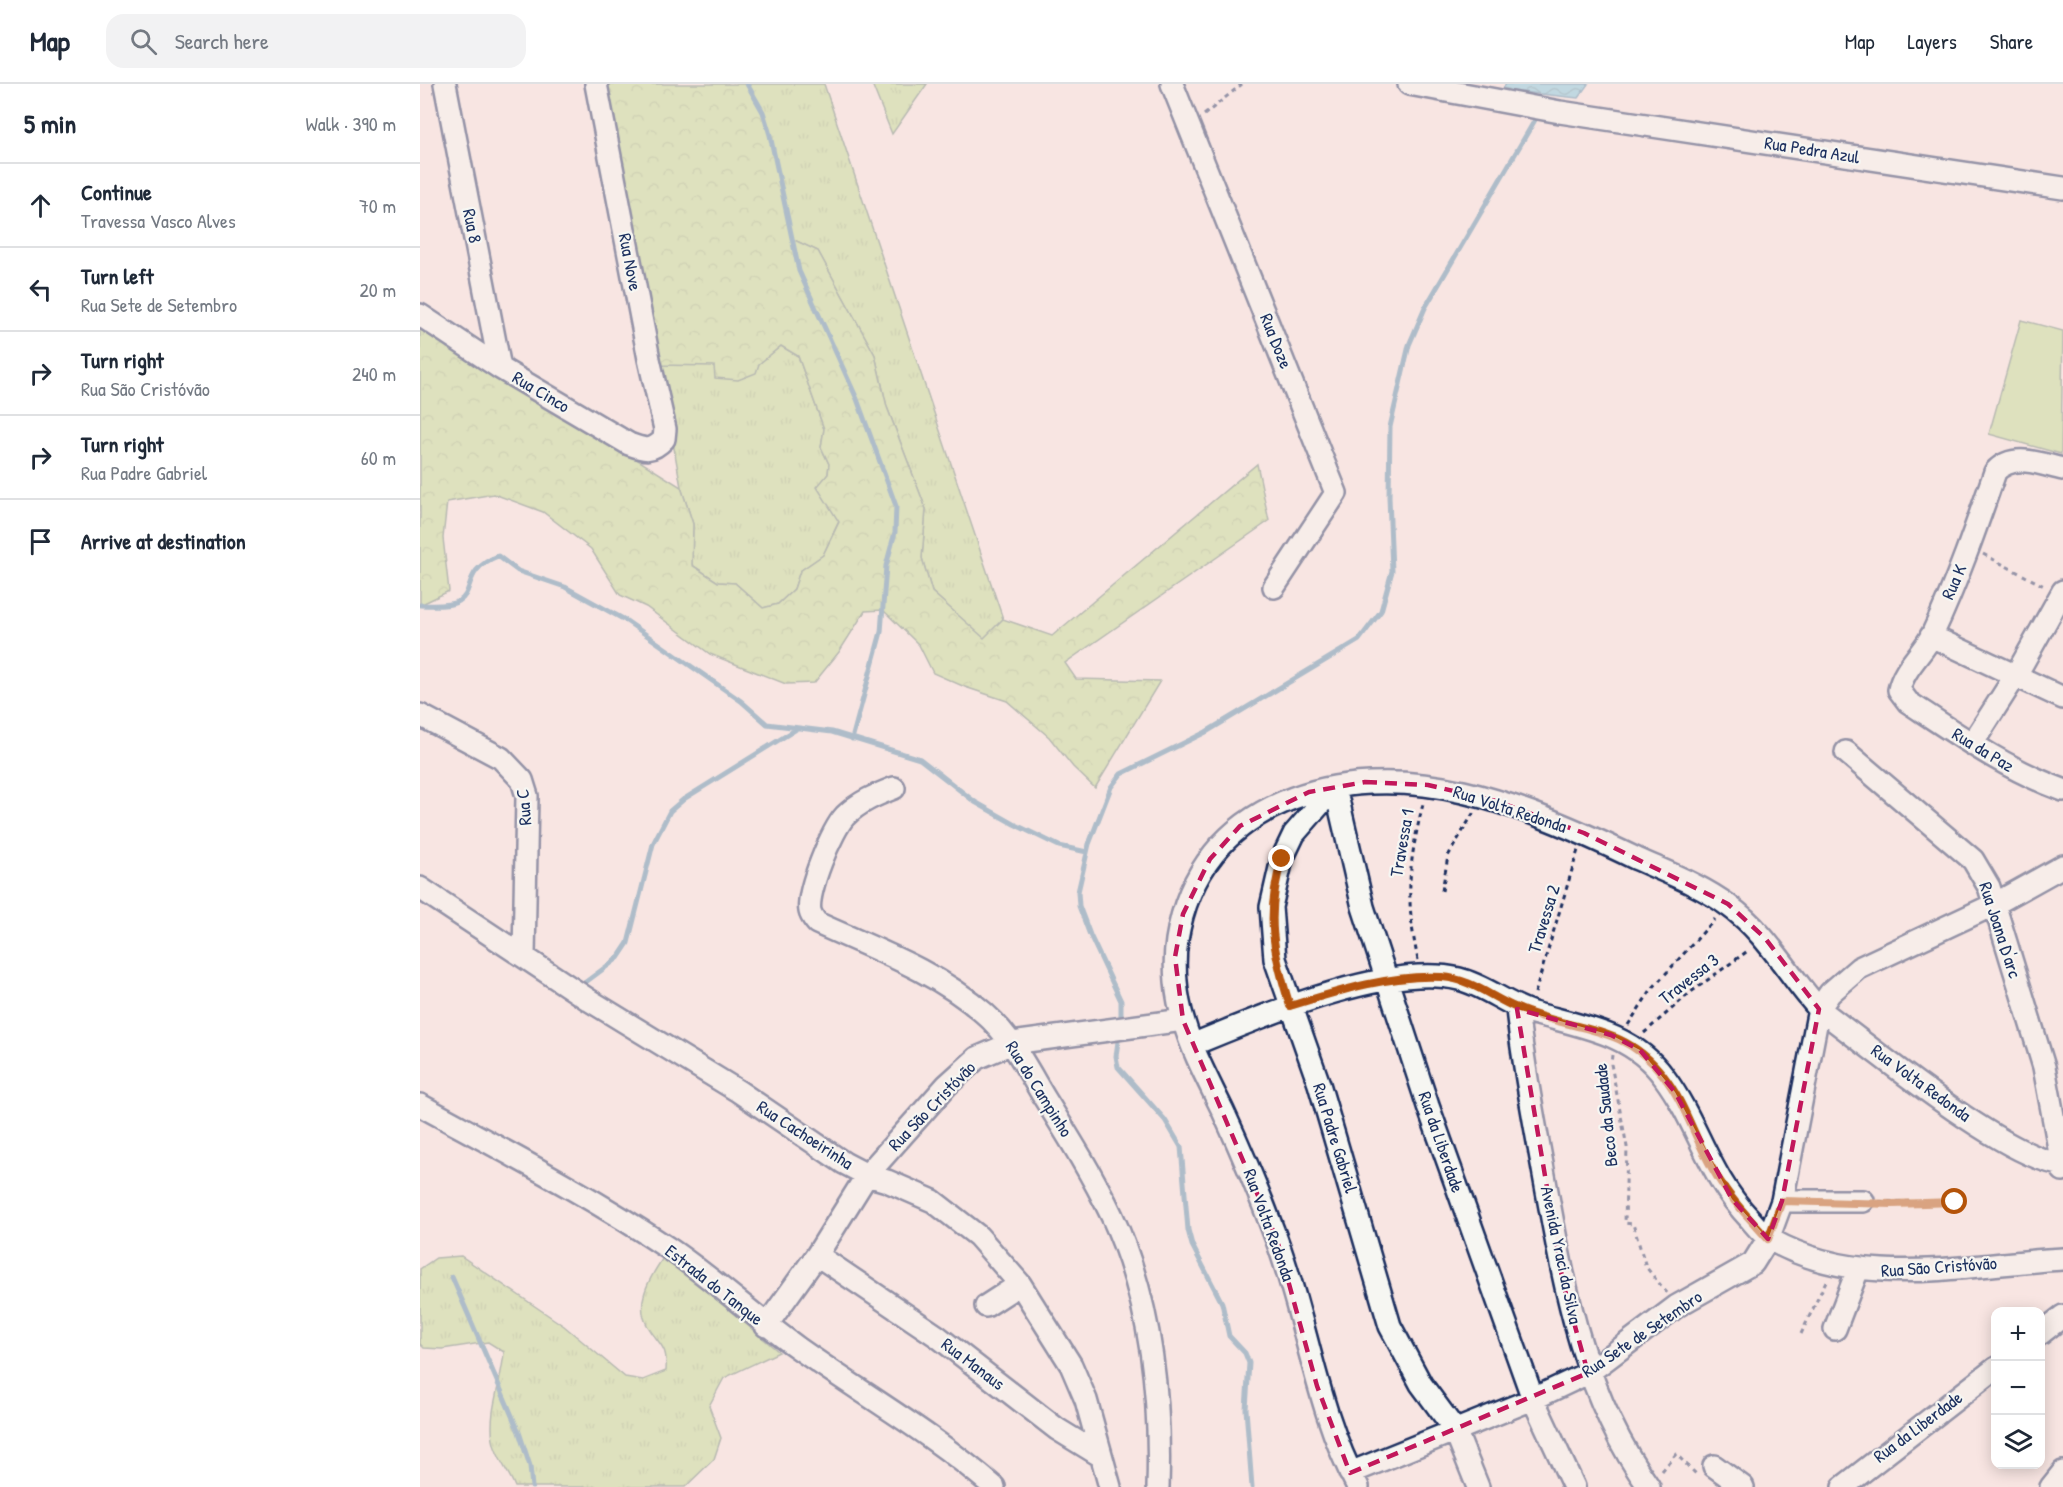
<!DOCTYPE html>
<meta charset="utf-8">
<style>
body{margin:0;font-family:"Patrick Hand",sans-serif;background:#f2f2f3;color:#1f2937}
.controls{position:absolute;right:18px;bottom:18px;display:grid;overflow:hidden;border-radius:12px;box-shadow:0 3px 15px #0003}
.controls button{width:54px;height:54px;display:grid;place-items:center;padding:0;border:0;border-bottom:2px solid #e0e1e3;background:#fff;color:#1f2937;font:30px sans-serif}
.stop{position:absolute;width:18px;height:18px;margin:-14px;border:4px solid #b45309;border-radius:50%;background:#fff}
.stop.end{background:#b45309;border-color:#fff;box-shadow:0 2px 6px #0008}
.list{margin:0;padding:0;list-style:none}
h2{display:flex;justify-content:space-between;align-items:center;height:78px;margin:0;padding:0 24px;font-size:26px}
h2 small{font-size:20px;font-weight:400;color:#747a83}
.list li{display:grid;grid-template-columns:39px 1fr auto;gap:18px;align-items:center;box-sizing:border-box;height:84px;padding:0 24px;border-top:2px solid #e0e1e3}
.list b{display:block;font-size:22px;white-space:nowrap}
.list p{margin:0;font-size:20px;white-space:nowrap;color:#747a83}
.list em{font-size:20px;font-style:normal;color:#747a83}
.icon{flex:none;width:33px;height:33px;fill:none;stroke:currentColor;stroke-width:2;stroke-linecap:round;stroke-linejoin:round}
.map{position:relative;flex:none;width:1643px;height:1403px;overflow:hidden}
header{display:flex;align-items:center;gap:36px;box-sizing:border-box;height:84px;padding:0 30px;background:#fff;border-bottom:2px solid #e0e1e3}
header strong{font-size:28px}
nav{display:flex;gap:33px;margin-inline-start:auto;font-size:21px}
.search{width:420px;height:54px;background:#f2f2f3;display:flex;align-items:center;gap:15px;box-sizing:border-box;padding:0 21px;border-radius:18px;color:#747a83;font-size:22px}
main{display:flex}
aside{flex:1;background:#fff}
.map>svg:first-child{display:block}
.grass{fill:url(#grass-tufts);stroke:#6c8578;stroke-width:1.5}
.forest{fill:url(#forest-crowns);stroke:#6c8578;stroke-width:1.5}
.pitch{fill:#bedb92;stroke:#6c8578;stroke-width:1.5}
.water{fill:url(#water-waves);stroke:#578bab;stroke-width:1.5}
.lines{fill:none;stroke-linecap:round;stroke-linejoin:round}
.stream{stroke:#578bab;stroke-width:5}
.minor-casing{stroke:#1b2f5e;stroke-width:26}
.path{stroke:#1b2f5e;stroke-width:3;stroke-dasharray:4.5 4.5;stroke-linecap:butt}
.minor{stroke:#f6f6f2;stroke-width:21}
.route{stroke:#b45309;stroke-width:8}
.marked{fill:none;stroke:#c2185b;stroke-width:4.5;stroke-dasharray:12 8;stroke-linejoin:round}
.labels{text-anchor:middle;stroke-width:4.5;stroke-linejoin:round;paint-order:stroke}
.street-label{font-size:18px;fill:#1b2f5e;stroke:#f6f6f2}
</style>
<header>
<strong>Map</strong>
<div class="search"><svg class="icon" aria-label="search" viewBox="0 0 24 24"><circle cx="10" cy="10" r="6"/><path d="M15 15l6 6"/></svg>Search here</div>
<nav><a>Map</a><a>Layers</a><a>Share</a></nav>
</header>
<main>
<aside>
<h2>5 min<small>Walk · 390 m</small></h2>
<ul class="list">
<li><svg class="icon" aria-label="ahead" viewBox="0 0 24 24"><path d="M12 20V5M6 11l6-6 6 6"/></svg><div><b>Continue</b><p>Travessa Vasco Alves</p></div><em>70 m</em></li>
<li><svg class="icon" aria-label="left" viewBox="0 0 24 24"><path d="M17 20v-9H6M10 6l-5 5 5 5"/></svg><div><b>Turn left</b><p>Rua Sete de Setembro</p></div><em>20 m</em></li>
<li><svg class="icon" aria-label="right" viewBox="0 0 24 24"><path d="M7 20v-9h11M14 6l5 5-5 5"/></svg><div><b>Turn right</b><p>Rua São Cristóvão</p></div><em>240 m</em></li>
<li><svg class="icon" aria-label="right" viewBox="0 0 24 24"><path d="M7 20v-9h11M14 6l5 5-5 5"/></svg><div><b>Turn right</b><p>Rua Padre Gabriel</p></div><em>60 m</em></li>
<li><svg class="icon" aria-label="arrive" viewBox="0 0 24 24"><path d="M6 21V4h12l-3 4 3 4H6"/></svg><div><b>Arrive at destination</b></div></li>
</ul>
</aside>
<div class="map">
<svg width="1643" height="1403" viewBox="0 0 1643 1403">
<defs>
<pattern id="grass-tufts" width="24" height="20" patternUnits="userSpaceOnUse" patternTransform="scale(1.5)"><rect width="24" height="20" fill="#bedb92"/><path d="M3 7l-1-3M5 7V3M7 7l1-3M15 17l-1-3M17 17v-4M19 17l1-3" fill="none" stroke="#a3bc80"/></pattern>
<pattern id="forest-crowns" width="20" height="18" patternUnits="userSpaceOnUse" patternTransform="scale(1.5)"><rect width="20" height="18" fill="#bedb92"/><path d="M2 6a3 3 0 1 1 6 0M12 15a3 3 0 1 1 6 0" fill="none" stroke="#a3bc80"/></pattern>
<pattern id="water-waves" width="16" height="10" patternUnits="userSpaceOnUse" patternTransform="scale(1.5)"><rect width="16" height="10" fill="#7fc8df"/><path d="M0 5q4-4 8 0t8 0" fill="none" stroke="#67a3b8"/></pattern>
</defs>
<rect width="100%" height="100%" fill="#f8e5e2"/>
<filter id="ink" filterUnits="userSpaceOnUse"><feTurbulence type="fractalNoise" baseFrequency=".0167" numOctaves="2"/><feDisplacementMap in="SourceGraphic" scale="12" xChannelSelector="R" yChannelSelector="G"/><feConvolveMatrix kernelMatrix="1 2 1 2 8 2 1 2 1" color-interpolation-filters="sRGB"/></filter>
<g filter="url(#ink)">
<path class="grass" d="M327,0H404L583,535L564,555L512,508L502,474L506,425L467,323L455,271L398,167L372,155C359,103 357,46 327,0Z
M452,0H507L472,50Z
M361,262L378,272L404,345L401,363L409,380L408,390L398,403L419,437L403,471L380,487L374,505L358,520L343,524L315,499L298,498L272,481L273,440L261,403L239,281L338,280Z
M245,1171L359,1268L304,1294L289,1322L301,1354L294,1375L265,1403H95C89,1387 76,1374 73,1356C68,1327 82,1297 84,1268L68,1258L22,1265L4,1264L0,1260V1185L16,1174L41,1172L144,1242L205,1293L223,1296L246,1287C248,1260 239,1262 227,1241C214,1217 232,1190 245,1171Z"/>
<path class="forest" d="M187,0H327C357,46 359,103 372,155L398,167L455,271L467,323L506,425L502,474L512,508L564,554L583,535L632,552L837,380L849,437L645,579L656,595L740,597L675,704L653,683L629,653L587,617L545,603L513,589L499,561L463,526L445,527L419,568L394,599L366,600L290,570L226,523L200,511L171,465L123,428L74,410L27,418L23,454L29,507L0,521V239L261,403L273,440L272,481L298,498L315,499L343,524L358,520L374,505L380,487L403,471L419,438L397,403L408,390L409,380L401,363L404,345L378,272L361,262L339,280L336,289L318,296L295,294L294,282L239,281Z"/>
<path class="pitch" d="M1601,236L1643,247L1641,370L1569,350Z"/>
<path class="water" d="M1086,0H1168L1158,14L1082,6Z"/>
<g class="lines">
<path class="stream" d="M327,0L343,28L350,51L379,187L437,315L476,422L475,448L466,482L461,548L432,655
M0,521C11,521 29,523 39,517C55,508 42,486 78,472L98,487L145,503L205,536L321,617L347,640L412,648L500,675L555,718L594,740L639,762L667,768
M163,900L198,874L208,859L233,760L250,727L264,715L375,646
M701,940V917L670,851L659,822L658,808L669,760L691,703L701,690L786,648L939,556L961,527L972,487L969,413L970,343L989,261L1005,224L1119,29
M699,950L696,972L698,983L745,1036L761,1063L768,1146L772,1161L802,1219L809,1252L825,1269L829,1279L826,1325L832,1403
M32,1193L99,1348L110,1382L112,1403"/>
<g class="minor-casing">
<path id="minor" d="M25,0L80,284
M752,0L916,409L854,503
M989,0L1140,28L1643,104
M0,231L80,284L209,360C225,366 232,368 244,355L245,345L229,275L176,0
M1643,385C1620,380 1593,368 1575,388C1556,443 1537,498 1512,551C1503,569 1483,585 1479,606L1488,618C1538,651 1586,685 1643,706
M1511,552L1643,614
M0,631L81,674L102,696L107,712L104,872
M1552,660L1596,591L1643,507
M1426,668L1553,776L1569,803L1624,983L1643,1086
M915,703L874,750L862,775L851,823L855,875L899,1000L970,1242L1001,1300L1035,1346L1058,1403
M915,703L943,823L1008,1022L1113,1315L1154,1403
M474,704C456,711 439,718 425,732C412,746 386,808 390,827C391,832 394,835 397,839C454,865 516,887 564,929C592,953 608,987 627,1018C650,1055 673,1092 692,1132C731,1216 741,1312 738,1403
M0,804L169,916L318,1007L424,1079L447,1091L467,1097L513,1117L558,1152L600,1200L651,1281L666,1316L690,1403
M1097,925C1103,981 1114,1035 1124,1091C1144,1200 1162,1310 1229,1403
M772,961C840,933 966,878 1039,895C1067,902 1089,923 1117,930C1165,943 1213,950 1244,993C1279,1040 1287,1090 1330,1135C1336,1142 1343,1151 1351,1156C1442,1207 1545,1180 1643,1175
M0,1021C84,1067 169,1111 248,1164C293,1194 333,1232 378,1264C443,1310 513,1350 574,1403
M1362,1117H1443
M397,1171L517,1252L637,1345L681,1372
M566,1222L600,1200
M346,1242L397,1171L447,1091L527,1001L557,974L592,959L763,936
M1415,1245L1438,1185
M1620,1250L1643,1232
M1294,1382L1323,1403
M930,1389L1113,1315L1168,1289L1257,1222L1333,1179L1348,1155L1362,1117L1399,925L1410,909L1439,884L1573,821L1643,782
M938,1403C896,1325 887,1236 856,1154C840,1111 822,1068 803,1027C789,998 773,969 764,938C756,913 753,882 757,856C779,715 922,679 1043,708C1103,722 1161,748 1217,775C1248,789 1281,801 1309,822C1347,849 1368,891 1399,925C1448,961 1589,1078 1643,1080
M1423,1403L1576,1284
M1631,1403L1643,1388"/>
</g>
<path class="path" d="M784,31L822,0
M1563,470L1624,502
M1022,807L1028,772L1054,728
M998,876C985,815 988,781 1003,720
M1115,909L1158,766
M1208,941L1231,906L1295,835
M1224,949L1271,908L1329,866
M1192,971L1191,980L1207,1063L1205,1139L1213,1140L1226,1183L1247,1209
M1459,1118H1535
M1381,1250L1407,1195
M1242,1387L1256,1370L1278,1392"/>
<use href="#minor" class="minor"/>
</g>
</g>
<g class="lines" filter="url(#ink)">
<path class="route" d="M862,775C845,831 853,868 870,922C918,907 971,890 1022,893C1051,895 1071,913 1097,924C1152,948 1202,938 1243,991C1265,1019 1274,1053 1292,1084C1307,1111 1327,1132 1348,1155L1362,1117L1473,1120L1535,1118"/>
</g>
<path d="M0 0H1643V1403H0ZM945,698L1008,701L1076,717L1164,749L1308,820L1345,854L1399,925L1362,1117L1348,1155L1312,1115L1255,1008L1220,966L1191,951L1097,925L1143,1199L1168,1289L930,1389L897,1302L857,1156L763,936L755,873L763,830L790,775L820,742L889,708Z" fill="#f8e5e2" fill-opacity=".55" fill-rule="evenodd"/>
<path class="marked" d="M945,698L1008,701L1076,717L1164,749L1308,820L1345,854L1399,925L1362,1117L1348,1155L1312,1115L1255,1008L1220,966L1191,951L1097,925L1143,1199L1168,1289L930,1389L897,1302L857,1156L763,936L755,873L763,830L790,775L820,742L889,708Z"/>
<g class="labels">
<g class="street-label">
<text transform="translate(1392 66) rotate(9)" y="6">Rua Pedra Azul</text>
<text transform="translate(52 142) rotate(79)" y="6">Rua 8</text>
<text transform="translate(210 178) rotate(79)" y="6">Rua Nove</text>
<text transform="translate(856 257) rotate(68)" y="6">Rua Doze</text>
<text transform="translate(121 308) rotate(31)" y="6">Rua Cinco</text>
<text transform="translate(1534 498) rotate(-66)" y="6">Rua K</text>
<text transform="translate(1563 666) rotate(31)" y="6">Rua da Paz</text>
<text transform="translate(104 723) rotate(-95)" y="6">Rua C</text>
<text transform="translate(1090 725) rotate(18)" y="6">Rua Volta Redonda</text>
<text transform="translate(982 759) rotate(-80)" y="6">Travessa 1</text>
<text transform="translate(1124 835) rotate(-73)" y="6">Travessa 2</text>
<text transform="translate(1580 846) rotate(72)" y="6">Rua Joana D'arc</text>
<text transform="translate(1269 895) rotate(-38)" y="6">Travessa 3</text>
<text transform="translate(1501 999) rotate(36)" y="6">Rua Volta Redonda</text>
<text transform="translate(619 1005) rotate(58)" y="6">Rua do Campinho</text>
<text transform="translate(512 1022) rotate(-46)" y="6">Rua São Cristóvão</text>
<text transform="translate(1186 1031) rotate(-96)" y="6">Beco da Saudade</text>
<text transform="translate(385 1051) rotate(33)" y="6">Rua Cachoeirinha</text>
<text transform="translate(915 1054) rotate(73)" y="6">Rua Padre Gabriel</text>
<text transform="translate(1021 1058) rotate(71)" y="6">Rua da Liberdade</text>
<text transform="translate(849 1141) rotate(70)" y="6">Rua Volta Redonda</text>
<text transform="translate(1141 1171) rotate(78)" y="6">Avenida Yraci da Silva</text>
<text transform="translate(1519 1183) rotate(-4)" y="6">Rua São Cristóvão</text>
<text transform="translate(294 1201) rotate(38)" y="6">Estrada do Tanque</text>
<text transform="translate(1222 1250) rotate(-34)" y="6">Rua Sete de Setembro</text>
<text transform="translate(553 1280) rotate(37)" y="6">Rua Manaus</text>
<text transform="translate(1498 1343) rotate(-37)" y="6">Rua da Liberdade</text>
</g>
</g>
</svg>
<div class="controls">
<button>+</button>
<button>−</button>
<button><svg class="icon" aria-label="layers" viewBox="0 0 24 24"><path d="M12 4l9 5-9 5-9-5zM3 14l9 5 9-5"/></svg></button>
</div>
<div class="stop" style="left:1535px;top:1118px"></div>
<div class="stop end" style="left:862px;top:775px"></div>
</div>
</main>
